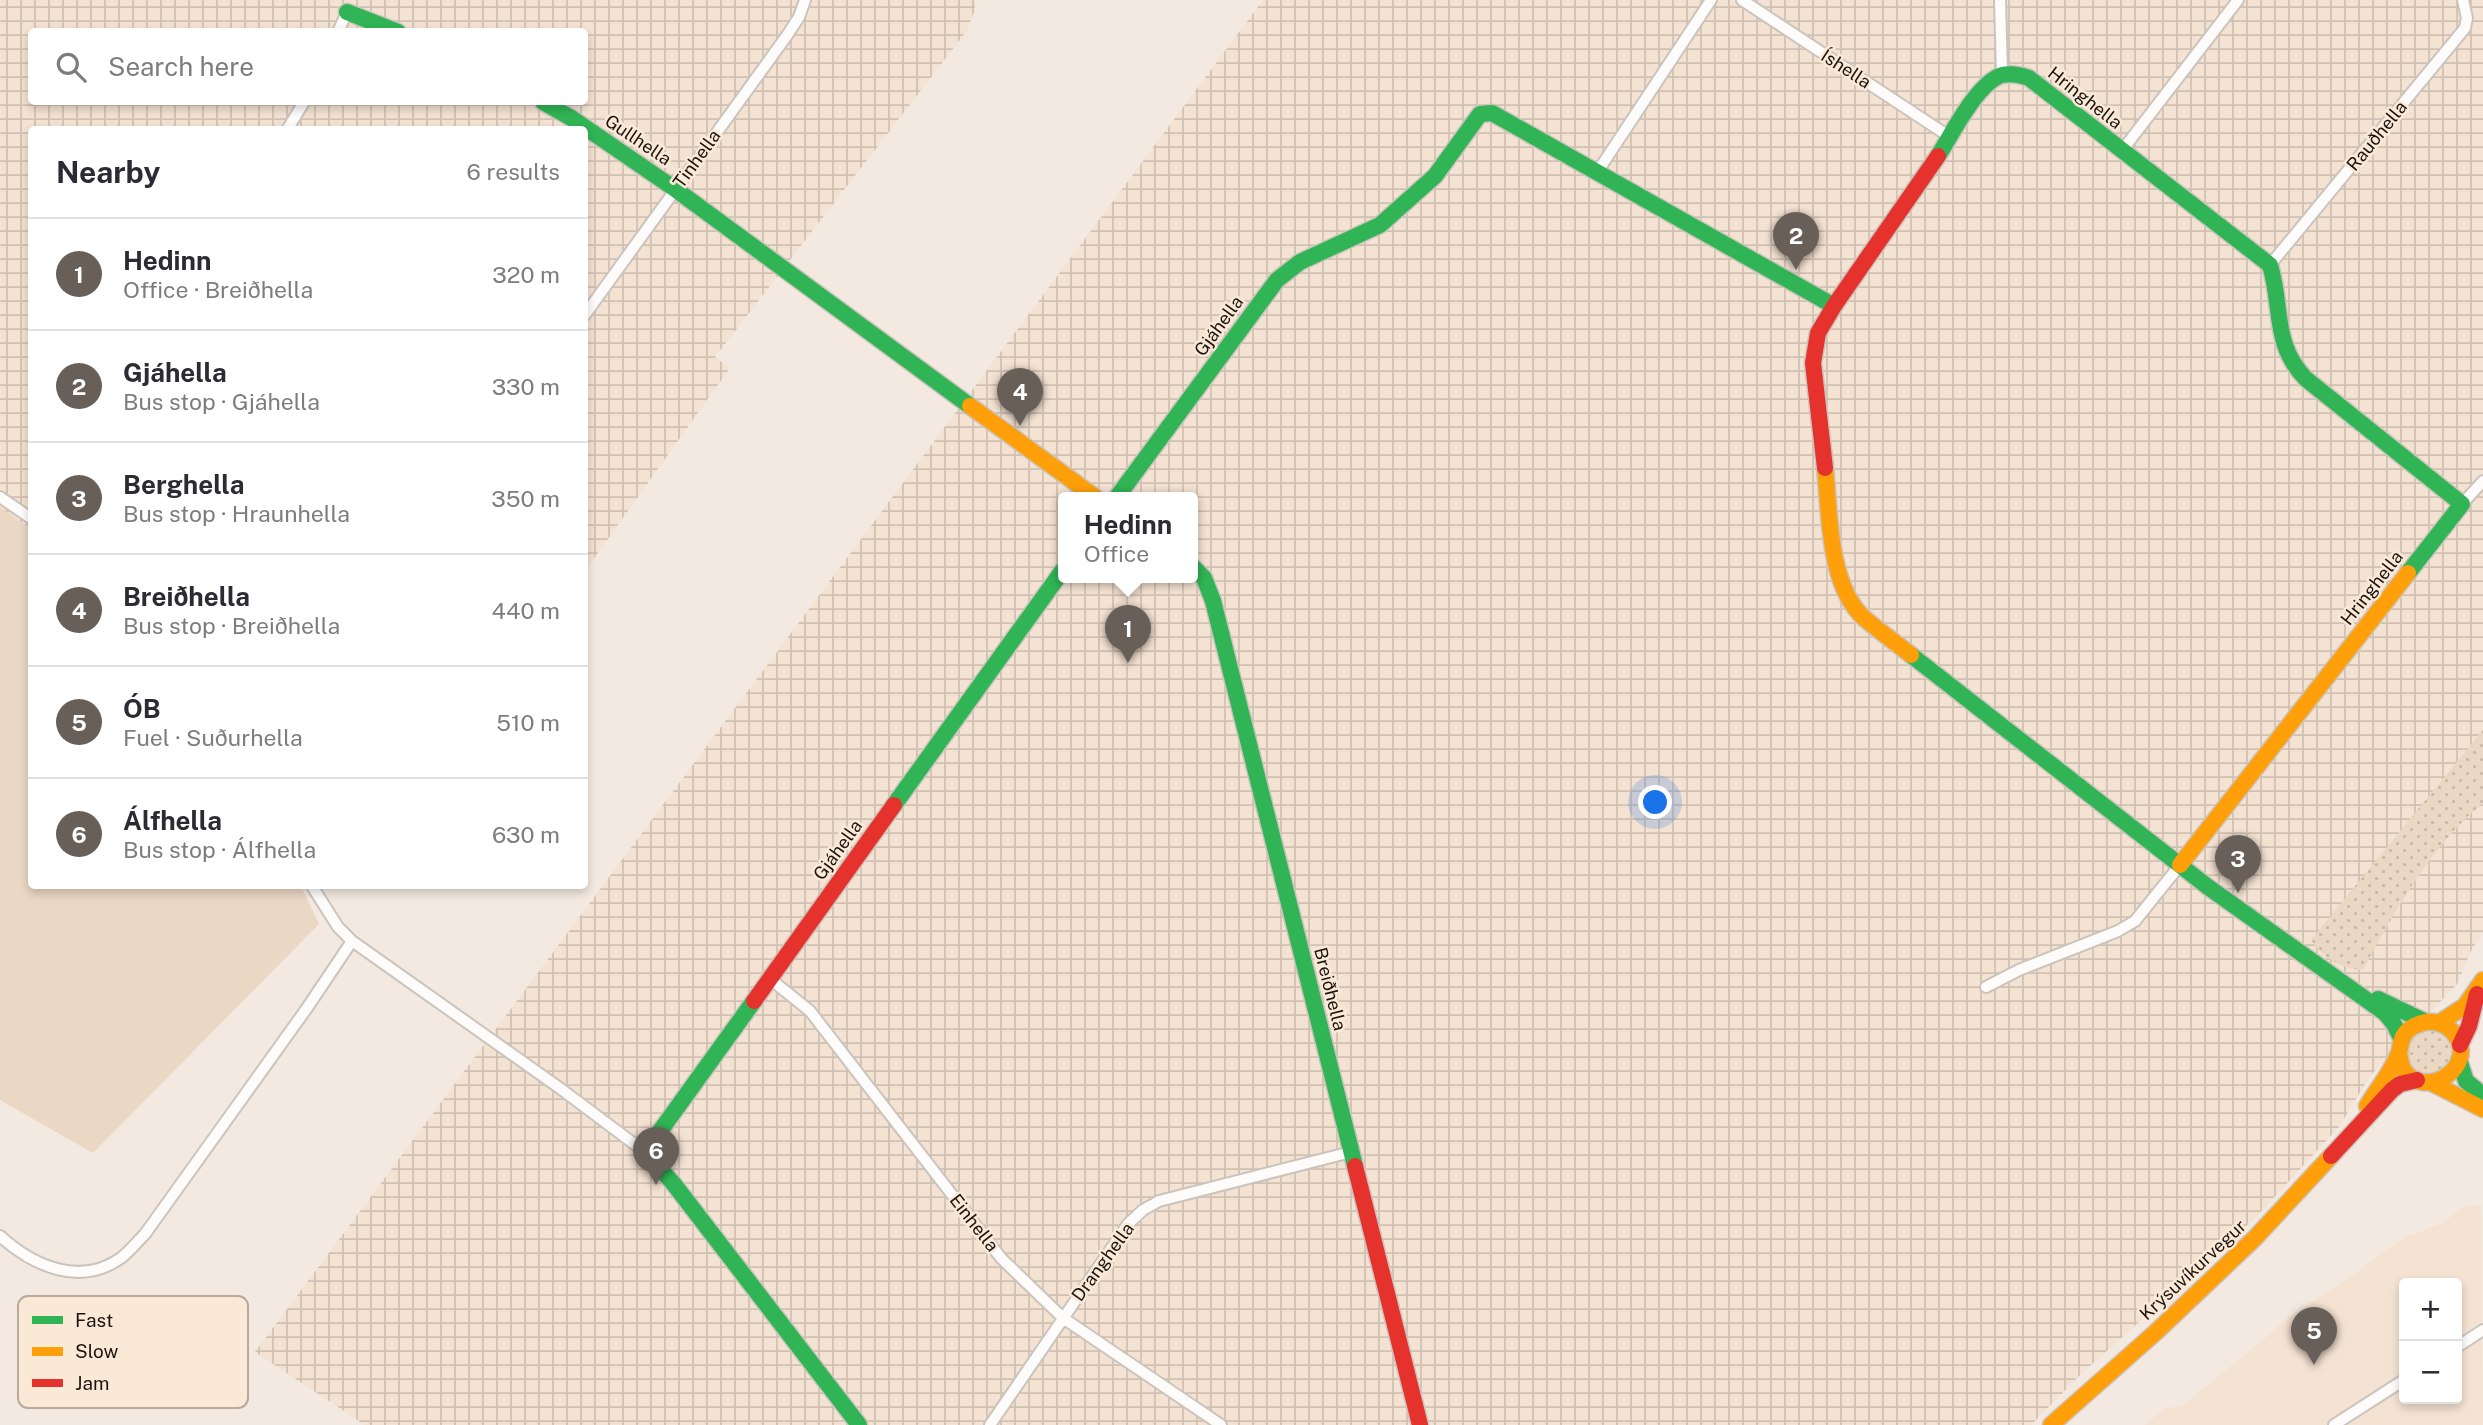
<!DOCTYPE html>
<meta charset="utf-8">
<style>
body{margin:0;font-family:"Public Sans",sans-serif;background:#f2f2f3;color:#2b2b33}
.controls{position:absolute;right:21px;bottom:21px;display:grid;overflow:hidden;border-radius:7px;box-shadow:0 4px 10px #0003}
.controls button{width:63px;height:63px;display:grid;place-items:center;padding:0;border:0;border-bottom:2px solid #e1e1e2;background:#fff;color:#2b2b33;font:35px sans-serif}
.you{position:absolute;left:1656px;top:803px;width:24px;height:24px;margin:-18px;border:5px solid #fff;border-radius:50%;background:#1a73e8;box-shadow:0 0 0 10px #1a73e833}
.badge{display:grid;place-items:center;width:46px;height:46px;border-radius:50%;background:#675f58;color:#fff;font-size:23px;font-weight:700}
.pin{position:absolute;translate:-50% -58px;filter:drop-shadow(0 2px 4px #0008)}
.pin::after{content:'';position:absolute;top:37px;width:24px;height:21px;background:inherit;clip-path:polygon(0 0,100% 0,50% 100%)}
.popup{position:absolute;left:1058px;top:492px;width:140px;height:91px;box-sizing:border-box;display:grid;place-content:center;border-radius:7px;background:#fff;filter:drop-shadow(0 2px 5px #0005);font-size:23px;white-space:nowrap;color:#7c7c81}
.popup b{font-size:26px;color:#2b2b33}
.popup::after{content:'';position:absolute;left:50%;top:100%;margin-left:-14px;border:14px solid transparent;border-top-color:#fff}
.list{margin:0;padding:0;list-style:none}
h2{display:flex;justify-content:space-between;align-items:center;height:91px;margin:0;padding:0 28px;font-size:30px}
h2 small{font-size:23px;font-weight:400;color:#7c7c81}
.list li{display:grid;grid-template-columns:46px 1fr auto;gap:21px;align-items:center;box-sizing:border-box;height:112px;padding:0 28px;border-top:2px solid #e1e1e2}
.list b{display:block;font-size:26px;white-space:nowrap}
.list p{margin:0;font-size:23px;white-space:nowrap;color:#7c7c81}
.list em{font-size:23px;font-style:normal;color:#7c7c81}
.icon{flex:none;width:38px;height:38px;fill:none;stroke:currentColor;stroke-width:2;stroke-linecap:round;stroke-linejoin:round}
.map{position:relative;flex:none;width:2483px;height:1425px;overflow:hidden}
.search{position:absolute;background:#fff;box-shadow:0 4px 10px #0003;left:28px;top:28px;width:560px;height:77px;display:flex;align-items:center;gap:18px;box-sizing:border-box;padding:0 24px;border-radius:7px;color:#7c7c81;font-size:26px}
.panel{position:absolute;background:#fff;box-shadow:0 4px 10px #0003;left:28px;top:126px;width:560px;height:763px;border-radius:7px}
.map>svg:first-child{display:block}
.built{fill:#f4e2d2;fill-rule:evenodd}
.industrial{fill:url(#industrial-grid);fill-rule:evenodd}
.green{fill:url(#green-dots)}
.pitch{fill:#ead7c4}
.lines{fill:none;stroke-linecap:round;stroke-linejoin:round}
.street-casing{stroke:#cbc4bd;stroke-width:14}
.fast-casing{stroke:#cbc4bd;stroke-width:19}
.slow-casing{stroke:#cbc4bd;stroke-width:19}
.jam-casing{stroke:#cbc4bd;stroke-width:19}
.street{stroke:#fdfcfa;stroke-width:10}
.fast{stroke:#30b455;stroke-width:16}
.slow{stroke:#ff9f0a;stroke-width:16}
.jam{stroke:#e5322d;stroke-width:16}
.labels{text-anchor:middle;stroke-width:5;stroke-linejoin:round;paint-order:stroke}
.street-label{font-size:18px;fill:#1b150f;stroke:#fbe9d8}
.key{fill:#fbe9d8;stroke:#b8a99c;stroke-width:2}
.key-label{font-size:19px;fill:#1b150f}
</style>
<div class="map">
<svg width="2483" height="1425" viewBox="0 0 2483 1425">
<defs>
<pattern id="industrial-grid" width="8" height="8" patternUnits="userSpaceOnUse" patternTransform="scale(1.75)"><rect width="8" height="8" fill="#f4e2d2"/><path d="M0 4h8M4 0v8" fill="none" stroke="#d1c1b3"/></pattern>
<pattern id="green-dots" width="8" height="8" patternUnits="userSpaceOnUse" patternTransform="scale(1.75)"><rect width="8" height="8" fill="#ead7c4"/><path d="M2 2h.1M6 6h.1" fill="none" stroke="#c8b8a7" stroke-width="1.8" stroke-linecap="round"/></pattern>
</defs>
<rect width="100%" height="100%" fill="#f3e9e0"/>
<path class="built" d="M2481,1205L2483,1425H2145L2164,1409L2183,1405L2274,1331L2284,1320L2350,1277L2403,1238L2443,1223L2464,1206ZM2404,1283H2457V1399H2404Z"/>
<path class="industrial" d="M0,0H975V10L966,32L715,357L730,368L585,571L584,130H32L31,529L0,507ZM32,32H584V102H32Z
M1263,0H2483V933L2472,949L2457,984L2370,1076L2339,1127L2254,1219L2080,1375L2031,1425H365L255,1352ZM1063,497H1193V577H1063Z"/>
<path class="green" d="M2483,730V803C2432,845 2394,912 2363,970C2342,969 2323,958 2311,940Z
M2407 1052a23 23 0 1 1 46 0a23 23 0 1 1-46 0Z"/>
<path class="pitch" d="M0,507L31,529L32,886H301L319,924L93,1153L0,1100Z"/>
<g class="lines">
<g class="street-casing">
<path id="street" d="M1742,0L1950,137
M2000,0L2002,74
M338,32L347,12
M287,130L304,102
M2121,152L2238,0
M1598,171L1711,0
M2270,265L2465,28L2467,18L2463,0
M584,316L788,34L799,17L805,0
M0,497L32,519
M2462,504L2483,481
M312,886L338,927L352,941L561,1089L645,1152
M769,978L810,1011L1001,1258L1063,1318L1221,1425
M1986,987L2019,970L2118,931L2135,921L2180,865
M0,1236C33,1266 80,1287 121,1258C130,1251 137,1242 145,1234L307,1008L352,941
M2457,1347L2483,1330
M990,1425L1128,1224L1143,1210L1159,1201L1351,1152
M2334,1425L2404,1380"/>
</g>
<g class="fast-casing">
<path id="fast" d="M347,12L398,32
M543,102L573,119L675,189L970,406
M1938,156C1952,134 1977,83 2002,75C2011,73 2020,75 2029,78L2270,265C2283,308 2272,344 2306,379L2462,504L2408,573
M1117,497L1277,280L1300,262L1380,225L1435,176L1480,114L1492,113L1834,306
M1193,567L1204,578L1213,601L1355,1166
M1911,655L2208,887L2385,1013L2394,1024L2402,1040
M894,805L1063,570
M2378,999L2426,1022
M754,1001L645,1152L673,1183L859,1425
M2459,1060L2466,1081L2483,1095"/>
</g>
<g class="slow-casing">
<path id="slow" d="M970,406L1095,497
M1825,468C1830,514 1828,585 1864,618C1879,631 1896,643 1911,655
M2180,865L2408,573
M2439,1023L2465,1006L2483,980
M2432,1083L2483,1109
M2367,1106C2377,1089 2391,1073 2398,1055C2401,1049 2400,1041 2404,1035C2408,1029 2415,1025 2422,1023C2432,1020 2444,1023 2452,1031C2483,1065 2424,1103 2403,1069C2401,1064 2400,1058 2399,1053
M2051,1425L2156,1332L2255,1238L2331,1156"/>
</g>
<g class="jam-casing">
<path id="jam" d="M1825,468L1813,363L1818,333L1834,306L1938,156
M754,1001L894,805
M2460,1045L2469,1026L2477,994
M2331,1156L2392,1090L2400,1084L2417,1080
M1355,1166L1420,1425"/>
</g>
<use href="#street" class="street"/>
<use href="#fast" class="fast"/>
<use href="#slow" class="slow"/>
<use href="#jam" class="jam"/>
</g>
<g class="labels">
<g class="street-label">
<text transform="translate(1846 69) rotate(33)" y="6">Íshella</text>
<text transform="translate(2085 98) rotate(38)" y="6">Hringhella</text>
<text transform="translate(2377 136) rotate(-51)" y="6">Rauðhella</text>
<text transform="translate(638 140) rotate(34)" y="6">Gullhella</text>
<text transform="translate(697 159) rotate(-54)" y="6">Tinhella</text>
<text transform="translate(1219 326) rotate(-54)" y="6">Gjáhella</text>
<text transform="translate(2372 588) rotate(-52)" y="6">Hringhella</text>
<text transform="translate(838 850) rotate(-54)" y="6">Gjáhella</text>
<text transform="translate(1330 989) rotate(76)" y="6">Breiðhella</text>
<text transform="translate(974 1223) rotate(52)" y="6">Einhella</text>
<text transform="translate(1103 1262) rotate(-54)" y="6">Dranghella</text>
<text transform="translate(2193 1270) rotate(-43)" y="6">Krýsuvíkurvegur</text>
</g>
</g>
<rect x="18" y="1296" width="230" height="112" rx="10" class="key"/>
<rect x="32" y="1316" width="31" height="8" fill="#30b455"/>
<rect x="32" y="1347" width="31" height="9" fill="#ff9f0a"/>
<rect x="32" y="1379" width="31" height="8" fill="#e5322d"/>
<g class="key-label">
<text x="75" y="1327">Fast</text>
<text x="75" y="1358">Slow</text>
<text x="75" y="1390">Jam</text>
</g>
</svg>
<div class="controls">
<button>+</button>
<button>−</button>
</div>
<div class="you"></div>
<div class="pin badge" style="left:1128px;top:663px">1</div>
<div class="popup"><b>Hedinn</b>Office</div>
<div class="pin badge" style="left:1796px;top:270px">2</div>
<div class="pin badge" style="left:2238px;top:893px">3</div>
<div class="pin badge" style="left:1020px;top:426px">4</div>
<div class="pin badge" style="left:2314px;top:1365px">5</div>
<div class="pin badge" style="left:656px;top:1185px">6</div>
<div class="search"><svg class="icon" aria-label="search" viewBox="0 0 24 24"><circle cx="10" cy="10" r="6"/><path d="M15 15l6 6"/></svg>Search here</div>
<section class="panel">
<h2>Nearby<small>6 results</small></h2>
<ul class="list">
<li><span class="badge">1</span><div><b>Hedinn</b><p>Office · Breiðhella</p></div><em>320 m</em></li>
<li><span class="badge">2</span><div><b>Gjáhella</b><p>Bus stop · Gjáhella</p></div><em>330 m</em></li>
<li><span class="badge">3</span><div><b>Berghella</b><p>Bus stop · Hraunhella</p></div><em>350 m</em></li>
<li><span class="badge">4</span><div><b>Breiðhella</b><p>Bus stop · Breiðhella</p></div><em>440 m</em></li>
<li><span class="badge">5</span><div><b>ÓB</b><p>Fuel · Suðurhella</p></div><em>510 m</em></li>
<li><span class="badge">6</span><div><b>Álfhella</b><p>Bus stop · Álfhella</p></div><em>630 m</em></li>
</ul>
</section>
</div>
